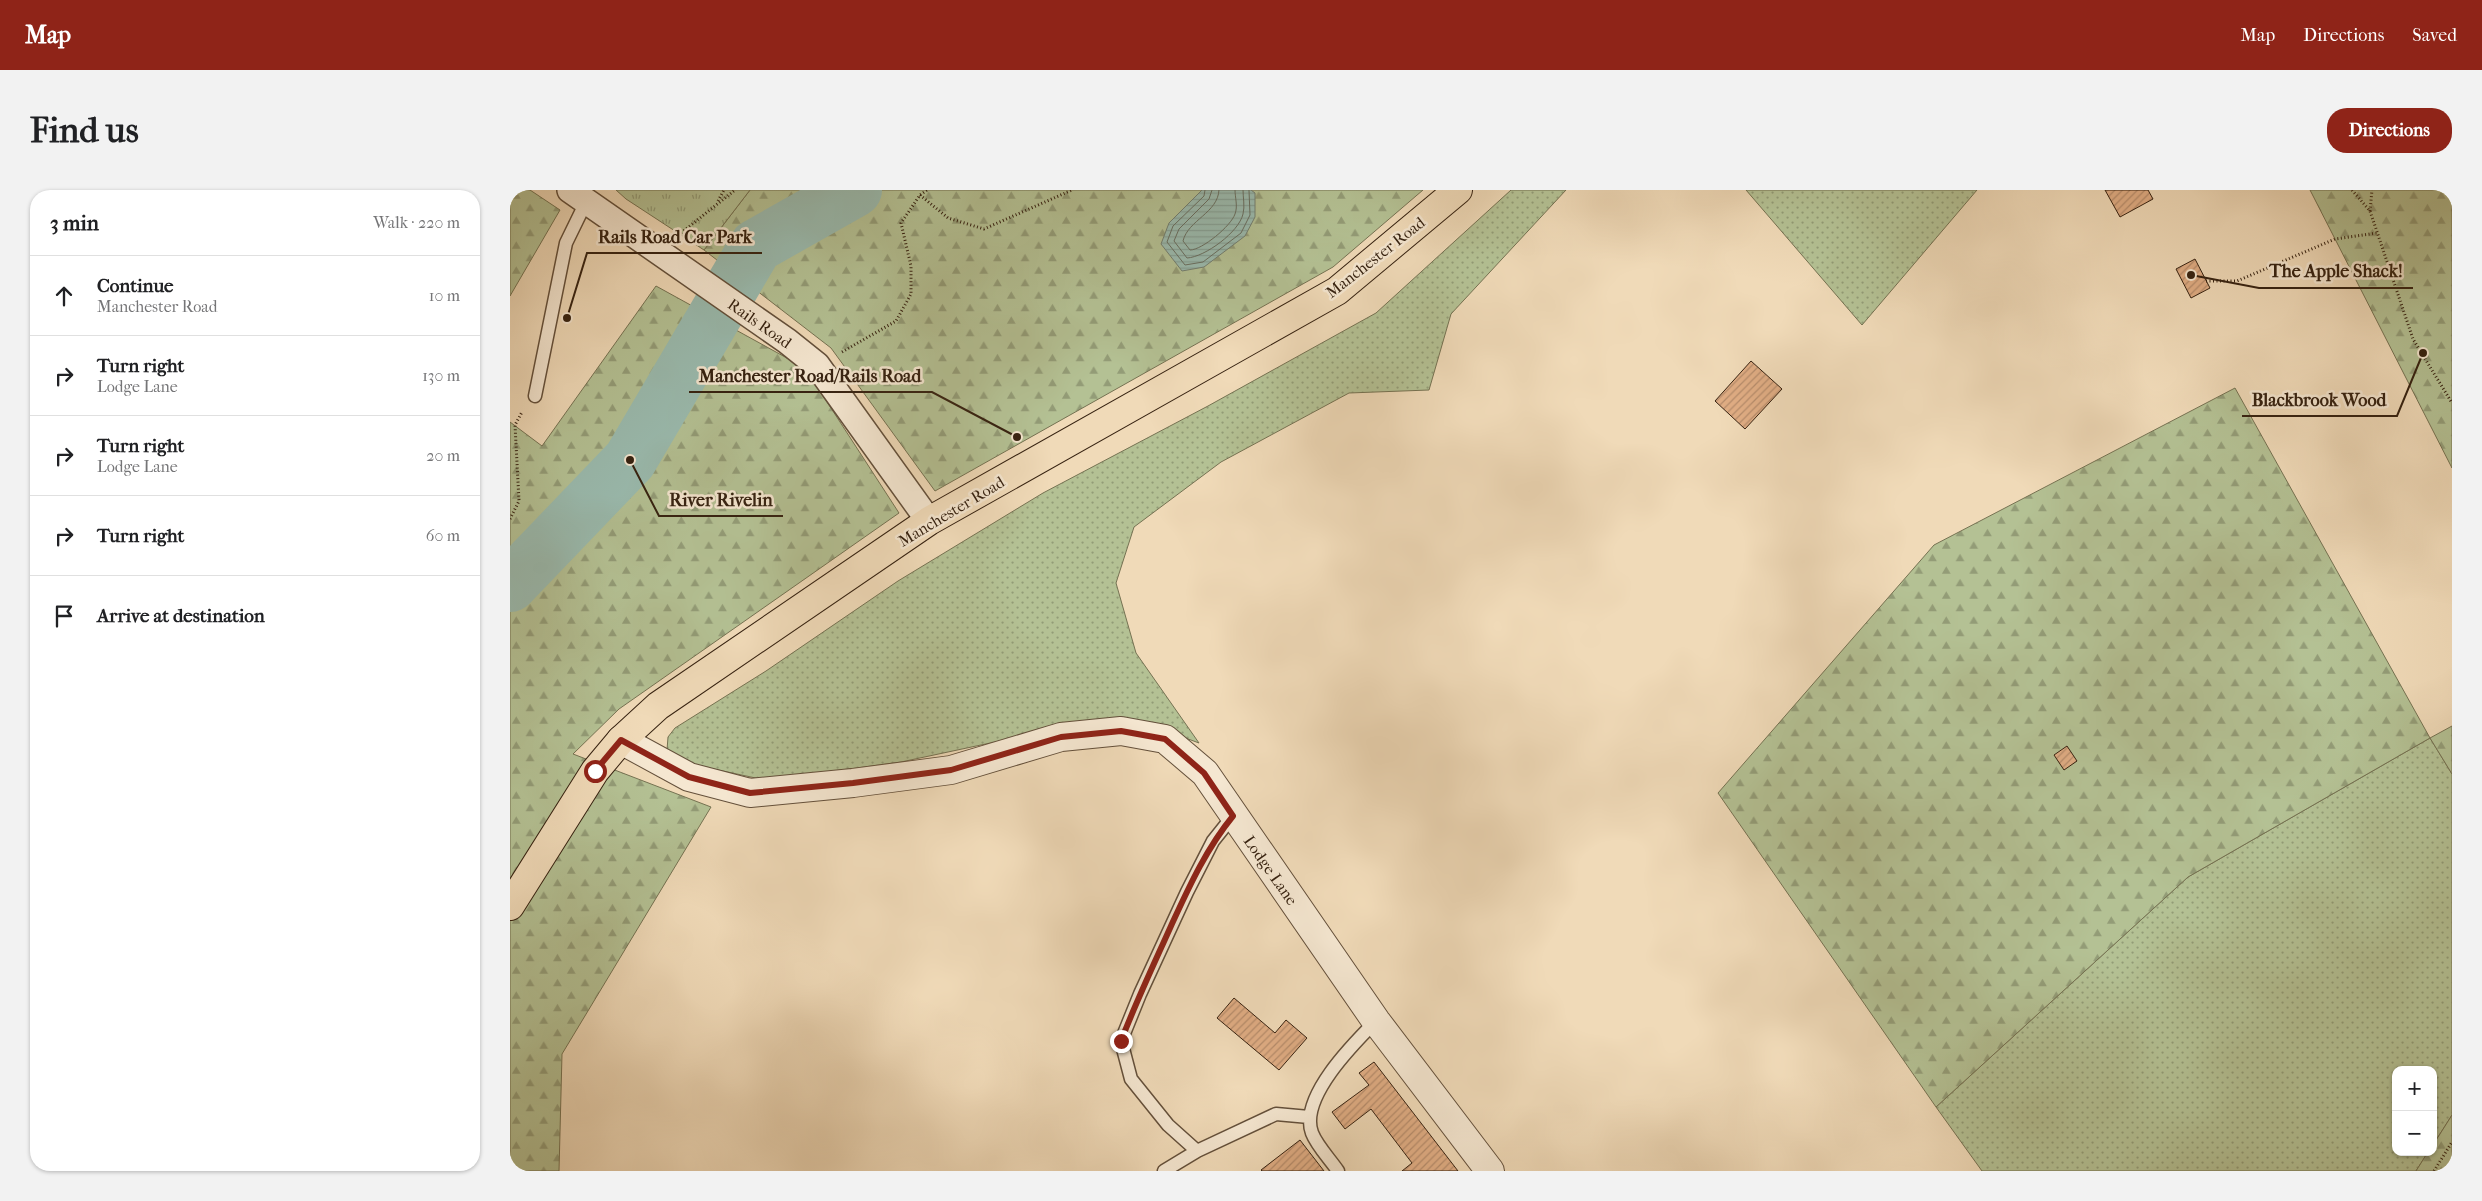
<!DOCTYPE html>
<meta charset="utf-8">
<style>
body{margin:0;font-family:"IM FELL French Canon",serif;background:#f2f2f2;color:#202124}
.controls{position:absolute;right:15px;bottom:15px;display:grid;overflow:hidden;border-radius:10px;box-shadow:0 1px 4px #0004}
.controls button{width:45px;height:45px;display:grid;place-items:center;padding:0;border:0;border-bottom:1px solid #e0e0e0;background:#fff;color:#202124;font:25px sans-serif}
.stop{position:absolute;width:15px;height:15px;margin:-11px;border:4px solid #8f2418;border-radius:50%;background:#fff}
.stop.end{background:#8f2418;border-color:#fff;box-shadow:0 1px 5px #0008}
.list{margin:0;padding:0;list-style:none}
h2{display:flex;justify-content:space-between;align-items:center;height:65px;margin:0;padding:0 20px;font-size:21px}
h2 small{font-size:16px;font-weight:400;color:#757577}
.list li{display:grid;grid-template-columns:32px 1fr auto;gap:15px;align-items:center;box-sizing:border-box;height:80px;padding:0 20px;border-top:1px solid #e0e0e0}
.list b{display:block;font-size:19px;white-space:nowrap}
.list p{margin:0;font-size:16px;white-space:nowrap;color:#757577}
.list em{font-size:16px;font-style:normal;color:#757577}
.icon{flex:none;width:28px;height:28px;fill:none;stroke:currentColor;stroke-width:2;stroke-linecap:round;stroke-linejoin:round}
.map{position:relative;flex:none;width:1942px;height:981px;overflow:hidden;border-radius:20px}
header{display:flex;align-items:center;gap:30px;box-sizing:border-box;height:70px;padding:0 25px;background:#8f2418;color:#fff}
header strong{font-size:24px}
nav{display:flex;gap:28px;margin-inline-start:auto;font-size:18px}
.intro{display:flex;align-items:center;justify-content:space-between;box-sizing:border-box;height:120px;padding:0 30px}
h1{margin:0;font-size:35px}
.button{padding:12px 22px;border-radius:20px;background:#8f2418;color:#fff;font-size:18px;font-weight:700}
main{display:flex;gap:30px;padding:0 30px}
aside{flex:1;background:#fff;border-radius:20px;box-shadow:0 1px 4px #0004}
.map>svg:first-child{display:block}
.grass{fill:url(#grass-dots);stroke:#757252}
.forest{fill:url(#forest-firs);stroke:#757252}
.park{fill:url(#park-tufts);stroke:#757252}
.water{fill:url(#water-rules);stroke:#727e70}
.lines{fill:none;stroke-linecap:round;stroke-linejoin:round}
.shore{stroke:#686e60;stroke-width:1}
.river{stroke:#9abbaf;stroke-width:54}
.building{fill:url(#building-hatch);stroke:#362211}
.service-casing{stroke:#64503b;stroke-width:15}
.minor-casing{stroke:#64503b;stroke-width:28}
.tertiary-casing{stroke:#64503b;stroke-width:30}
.primary-casing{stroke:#362211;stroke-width:30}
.path{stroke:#362211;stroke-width:3;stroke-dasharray:1 2.5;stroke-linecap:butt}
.service{stroke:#f5e7d1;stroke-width:12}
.minor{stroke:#f5e7d1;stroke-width:25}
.tertiary{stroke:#f5e7d1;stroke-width:28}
.primary{stroke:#f0dab8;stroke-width:28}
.route{stroke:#8f2418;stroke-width:6}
.labels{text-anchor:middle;stroke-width:5;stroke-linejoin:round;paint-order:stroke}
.street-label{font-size:16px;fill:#362211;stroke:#f5e7d1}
.leader{fill:none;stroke:#362211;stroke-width:2}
.callout-dot{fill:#362211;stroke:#f5e7d1;stroke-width:2}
.callout-label{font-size:18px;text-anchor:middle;font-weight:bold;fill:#362211;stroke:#f5e7d1;stroke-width:5;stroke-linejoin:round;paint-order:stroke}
</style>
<header>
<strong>Map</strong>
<nav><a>Map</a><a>Directions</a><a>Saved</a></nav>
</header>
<div class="intro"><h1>Find us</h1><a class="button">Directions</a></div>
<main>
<aside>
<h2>3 min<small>Walk · 220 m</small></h2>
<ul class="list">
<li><svg class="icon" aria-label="ahead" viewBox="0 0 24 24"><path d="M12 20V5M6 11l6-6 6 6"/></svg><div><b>Continue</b><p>Manchester Road</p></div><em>10 m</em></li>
<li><svg class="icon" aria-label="right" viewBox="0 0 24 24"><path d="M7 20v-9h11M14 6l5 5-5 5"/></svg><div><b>Turn right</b><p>Lodge Lane</p></div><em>130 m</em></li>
<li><svg class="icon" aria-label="right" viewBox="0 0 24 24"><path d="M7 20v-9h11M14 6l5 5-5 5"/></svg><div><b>Turn right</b><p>Lodge Lane</p></div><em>20 m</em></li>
<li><svg class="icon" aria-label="right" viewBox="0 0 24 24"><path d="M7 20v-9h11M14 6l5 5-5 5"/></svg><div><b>Turn right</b></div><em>60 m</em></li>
<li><svg class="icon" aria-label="arrive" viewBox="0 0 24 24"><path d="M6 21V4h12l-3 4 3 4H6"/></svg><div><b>Arrive at destination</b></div></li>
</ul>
</aside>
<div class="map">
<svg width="1942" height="981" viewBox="0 0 1942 981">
<defs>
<pattern id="grass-dots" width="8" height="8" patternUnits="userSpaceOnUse" patternTransform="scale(1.25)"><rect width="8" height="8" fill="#b4c194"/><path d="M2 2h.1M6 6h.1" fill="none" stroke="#939c77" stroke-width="1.8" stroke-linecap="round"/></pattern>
<pattern id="forest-firs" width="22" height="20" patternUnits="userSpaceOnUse" patternTransform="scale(1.25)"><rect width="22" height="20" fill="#b4c194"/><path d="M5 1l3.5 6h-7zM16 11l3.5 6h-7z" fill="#939c77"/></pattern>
<pattern id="park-tufts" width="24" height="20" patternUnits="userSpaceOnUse" patternTransform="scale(1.25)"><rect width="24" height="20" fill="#b4c194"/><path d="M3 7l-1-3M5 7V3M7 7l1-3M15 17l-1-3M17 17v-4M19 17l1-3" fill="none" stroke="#939c77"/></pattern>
<pattern id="water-rules" width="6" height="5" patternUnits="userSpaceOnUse" patternTransform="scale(1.25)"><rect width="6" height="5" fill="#9abbaf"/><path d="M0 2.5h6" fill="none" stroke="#85a096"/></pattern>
<pattern id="building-hatch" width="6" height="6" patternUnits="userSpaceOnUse" patternTransform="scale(1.25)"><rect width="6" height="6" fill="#e0ad84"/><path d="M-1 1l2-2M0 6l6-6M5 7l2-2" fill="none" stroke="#b68c6b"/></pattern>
</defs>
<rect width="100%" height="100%" fill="#f0dab8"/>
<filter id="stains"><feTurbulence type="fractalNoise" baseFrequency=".004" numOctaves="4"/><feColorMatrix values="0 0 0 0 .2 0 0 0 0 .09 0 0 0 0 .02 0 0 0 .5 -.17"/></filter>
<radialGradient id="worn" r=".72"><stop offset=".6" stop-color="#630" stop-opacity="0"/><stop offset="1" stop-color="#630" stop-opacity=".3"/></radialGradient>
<path class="grass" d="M1001,0H1056L941,124L919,200L839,203L711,272L624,337L606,393L626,463L689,553L635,533L546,539L391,572L255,590L171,572L157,560L158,547L165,538L256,481L388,391L533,303L698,216L866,123Z
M1236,0H1467L1352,135Z
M1920,548L1942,584V925L1923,955V880H1886V962H1918L1906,981H1472L1426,917L1678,687Z"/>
<path class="forest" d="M0,0H20L50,20L0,106Z
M240,0H913L823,77L425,301L321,158L194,60Z
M1800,0H1942V278Z
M146,96L295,178L389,323L109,519L63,564L201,617L52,864L49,981H0V232L32,256Z
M1725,198L1920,548L1942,536V584L1920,548L1678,687L1426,917L1208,603L1424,355Z
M1942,925V981H1906L1918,962H1923V955Z"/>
<path class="park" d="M106,0H240L194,60L116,9Z"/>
<path class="water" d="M692,0H741L745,3V27L735,46L694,77L672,81L651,54L659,33Z"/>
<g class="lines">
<path class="shore" d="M695,0L694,6L663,36L657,52L675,75L693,72L731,43L740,25L739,0
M702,0L699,9L669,39L664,51L677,68C695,67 729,42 733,24C735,16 733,8 733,0
M709,0C708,23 678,30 673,51L680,60C692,60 721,36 725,24C728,16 725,8 725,0"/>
<path class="river" d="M0,395L120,270L246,56L345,0"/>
</g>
<path class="building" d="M1595,0H1638L1643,9L1610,27Z
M1685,69L1700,98L1681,108L1666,79Z
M1241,171L1272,199L1235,239L1205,211Z
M1557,556L1567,571L1554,580L1544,565Z
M724,808L765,843L776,830L797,848L769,880L707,828Z
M864,872L948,981H892L902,973L861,919L835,939L822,922L859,895L849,883Z
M790,950L814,981H752L751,980Z"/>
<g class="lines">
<g class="service-casing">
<path id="service" d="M25,206L56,53L76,12
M687,961L658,935L621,889L611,851L630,804L677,702L703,651L723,626
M654,981L687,961L766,924L799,927
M828,981C820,969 807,956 802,943C789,908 843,854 866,831"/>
</g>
<g class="minor-casing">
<path id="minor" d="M60,0L277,151L307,175L419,331"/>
</g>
<g class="tertiary-casing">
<path id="tertiary" d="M111,550L179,587L240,603L343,593L441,580L551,547L611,541L655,549L695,583L866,831L980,981"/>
</g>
<g class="primary-casing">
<path id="primary" d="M0,716L85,581L111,550L148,516L419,331L827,101L948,0"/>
</g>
<path class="path" d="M1842,0L1860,21L1903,149L1942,213
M410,5L438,28L474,39L562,0
M208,11L214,0
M1860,21L1862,0
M171,43L225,0
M1696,91H1727L1825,49L1867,43
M332,162L386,131L401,104V76L391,33L410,5L417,0
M0,329L9,311L5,235L12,222
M1924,981L1942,952"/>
<use href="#service" class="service"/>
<use href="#minor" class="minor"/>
<use href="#tertiary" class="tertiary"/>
<use href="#primary" class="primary"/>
</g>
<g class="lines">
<path class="route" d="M85,581L111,550L179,587L240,603L343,593L441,580L551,547L611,541L655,549L694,583L723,626C696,659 679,697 661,736C644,774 626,812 611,851"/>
</g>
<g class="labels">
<g class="street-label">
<text transform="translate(865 67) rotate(-38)" y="6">Manchester Road</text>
<text transform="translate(250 133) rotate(35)" y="6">Rails Road</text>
<text transform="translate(441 321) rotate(-31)" y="6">Manchester Road</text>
<text transform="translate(761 680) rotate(55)" y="6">Lodge Lane</text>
</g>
</g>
<path class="leader" d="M57 128L77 63H252M1681 85L1749 98H1903M507 247L422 202H179M1913 163L1887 226H1732M120 270L149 326H273"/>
<g class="callout-dot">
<circle cx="57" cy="128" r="5"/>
<circle cx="1681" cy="85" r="5"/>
<circle cx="507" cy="247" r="5"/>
<circle cx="1913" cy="163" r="5"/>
<circle cx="120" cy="270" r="5"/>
</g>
<g class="callout-label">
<text x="165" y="53">Rails Road Car Park</text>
<text x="1826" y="87">The Apple Shack!</text>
<text x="300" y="192">Manchester Road/Rails Road</text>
<text x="1809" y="216">Blackbrook Wood</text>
<text x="211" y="316">River Rivelin</text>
</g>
<rect width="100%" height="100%" filter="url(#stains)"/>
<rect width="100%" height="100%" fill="url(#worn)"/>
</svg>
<div class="controls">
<button>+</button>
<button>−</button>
</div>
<div class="stop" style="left:85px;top:581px"></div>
<div class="stop end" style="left:611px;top:851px"></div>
</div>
</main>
